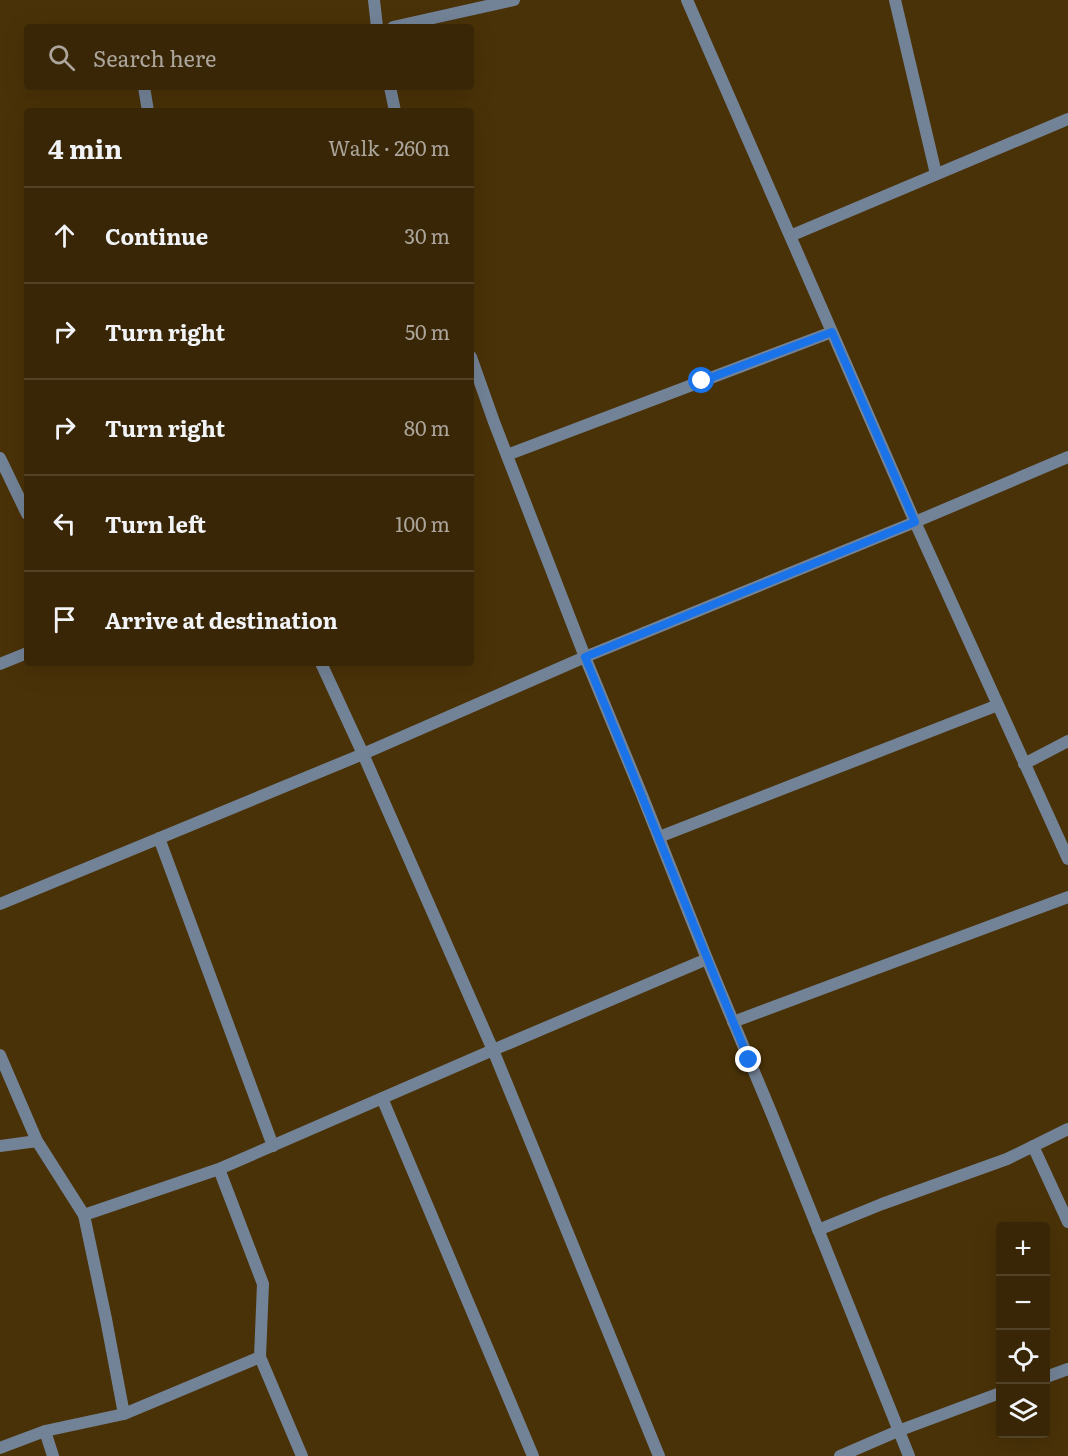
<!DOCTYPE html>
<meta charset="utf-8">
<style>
body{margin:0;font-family:Literata,serif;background:#3f2e10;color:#f1f3f6}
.controls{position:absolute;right:18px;bottom:18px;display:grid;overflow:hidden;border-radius:6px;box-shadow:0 6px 24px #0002}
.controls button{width:54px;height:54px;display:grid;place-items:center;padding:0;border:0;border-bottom:2px solid #524328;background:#382606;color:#f1f3f6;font:30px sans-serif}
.stop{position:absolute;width:18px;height:18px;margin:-14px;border:4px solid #1a73e8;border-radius:50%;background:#fff}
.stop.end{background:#1a73e8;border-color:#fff;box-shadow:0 2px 6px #0008}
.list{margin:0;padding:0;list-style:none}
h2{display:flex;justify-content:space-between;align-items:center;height:78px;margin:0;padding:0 24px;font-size:26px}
h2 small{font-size:20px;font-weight:400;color:#aba59b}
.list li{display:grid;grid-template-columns:39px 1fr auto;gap:18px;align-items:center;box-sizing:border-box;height:96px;padding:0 24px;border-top:2px solid #524328}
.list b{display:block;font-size:22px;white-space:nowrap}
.list em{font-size:20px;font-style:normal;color:#aba59b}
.icon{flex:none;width:33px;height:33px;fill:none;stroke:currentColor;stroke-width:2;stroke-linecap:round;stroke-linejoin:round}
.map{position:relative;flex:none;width:1068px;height:1456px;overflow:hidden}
.search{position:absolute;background:#382606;box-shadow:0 6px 24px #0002;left:24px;top:24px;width:450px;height:66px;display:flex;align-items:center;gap:15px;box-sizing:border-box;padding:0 21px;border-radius:6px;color:#aba59b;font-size:22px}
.panel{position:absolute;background:#382606;box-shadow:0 6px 24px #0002;left:24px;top:108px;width:450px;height:558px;border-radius:6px}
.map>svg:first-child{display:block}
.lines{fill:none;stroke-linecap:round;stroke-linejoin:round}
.minor{stroke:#738397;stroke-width:12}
.tertiary{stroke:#738397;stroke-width:12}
.route{stroke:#1a73e8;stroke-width:8}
</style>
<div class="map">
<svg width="1068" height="1456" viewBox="0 0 1068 1456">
<rect width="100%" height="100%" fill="#4a3208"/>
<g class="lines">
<path class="minor" d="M687,0L915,522L1068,859
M895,0L936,174
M393,27L514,0
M144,87L148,111
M790,236L1068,119
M507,455L832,332
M0,458L27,514
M321,663L363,754L493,1050L659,1456
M0,664L27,653
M1024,764L1068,741
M659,837L998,705
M159,838L273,1146
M0,904L363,754L585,657L915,522L1068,457
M733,1022L1068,897
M0,1055L37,1141L84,1215L106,1319L124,1414
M382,1098L533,1456
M0,1146L37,1141
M1033,1146L1068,1222
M219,1169L263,1284L260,1357L302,1456
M84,1215L219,1169L493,1050L707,959
M818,1230L882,1204L1007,1159L1068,1129
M45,1431L53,1456
M0,1448L45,1431L124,1414L260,1357"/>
<path class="tertiary" d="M374,0L377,27
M390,87L395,111
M471,357L494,422L585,657L642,795L707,959L773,1117L909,1456
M1046,1377L1068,1369
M840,1456L898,1431L1000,1393"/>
</g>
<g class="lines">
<path class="route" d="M702,381L832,332L915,522L585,657C641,791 693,926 749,1060"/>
</g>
</svg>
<div class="controls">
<button>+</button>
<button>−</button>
<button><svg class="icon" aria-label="locate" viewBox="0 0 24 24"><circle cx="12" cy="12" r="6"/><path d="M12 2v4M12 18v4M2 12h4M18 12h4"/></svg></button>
<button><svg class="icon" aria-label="layers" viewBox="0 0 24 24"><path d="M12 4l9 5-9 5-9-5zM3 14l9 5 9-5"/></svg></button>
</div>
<div class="stop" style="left:702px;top:381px"></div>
<div class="stop end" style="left:749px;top:1060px"></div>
<div class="search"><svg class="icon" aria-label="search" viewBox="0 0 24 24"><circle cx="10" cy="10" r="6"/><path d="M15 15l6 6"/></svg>Search here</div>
<section class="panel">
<h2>4 min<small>Walk · 260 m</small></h2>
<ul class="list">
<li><svg class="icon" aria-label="ahead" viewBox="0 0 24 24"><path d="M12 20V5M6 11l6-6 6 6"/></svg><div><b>Continue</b></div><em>30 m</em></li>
<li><svg class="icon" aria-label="right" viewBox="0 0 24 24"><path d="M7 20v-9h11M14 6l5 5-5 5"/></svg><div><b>Turn right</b></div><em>50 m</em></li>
<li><svg class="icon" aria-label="right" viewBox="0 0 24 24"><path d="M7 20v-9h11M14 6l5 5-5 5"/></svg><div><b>Turn right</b></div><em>80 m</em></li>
<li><svg class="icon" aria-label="left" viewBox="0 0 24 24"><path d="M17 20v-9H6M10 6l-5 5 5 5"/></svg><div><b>Turn left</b></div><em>100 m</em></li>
<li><svg class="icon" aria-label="arrive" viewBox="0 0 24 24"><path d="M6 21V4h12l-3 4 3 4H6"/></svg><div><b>Arrive at destination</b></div></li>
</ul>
</section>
</div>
